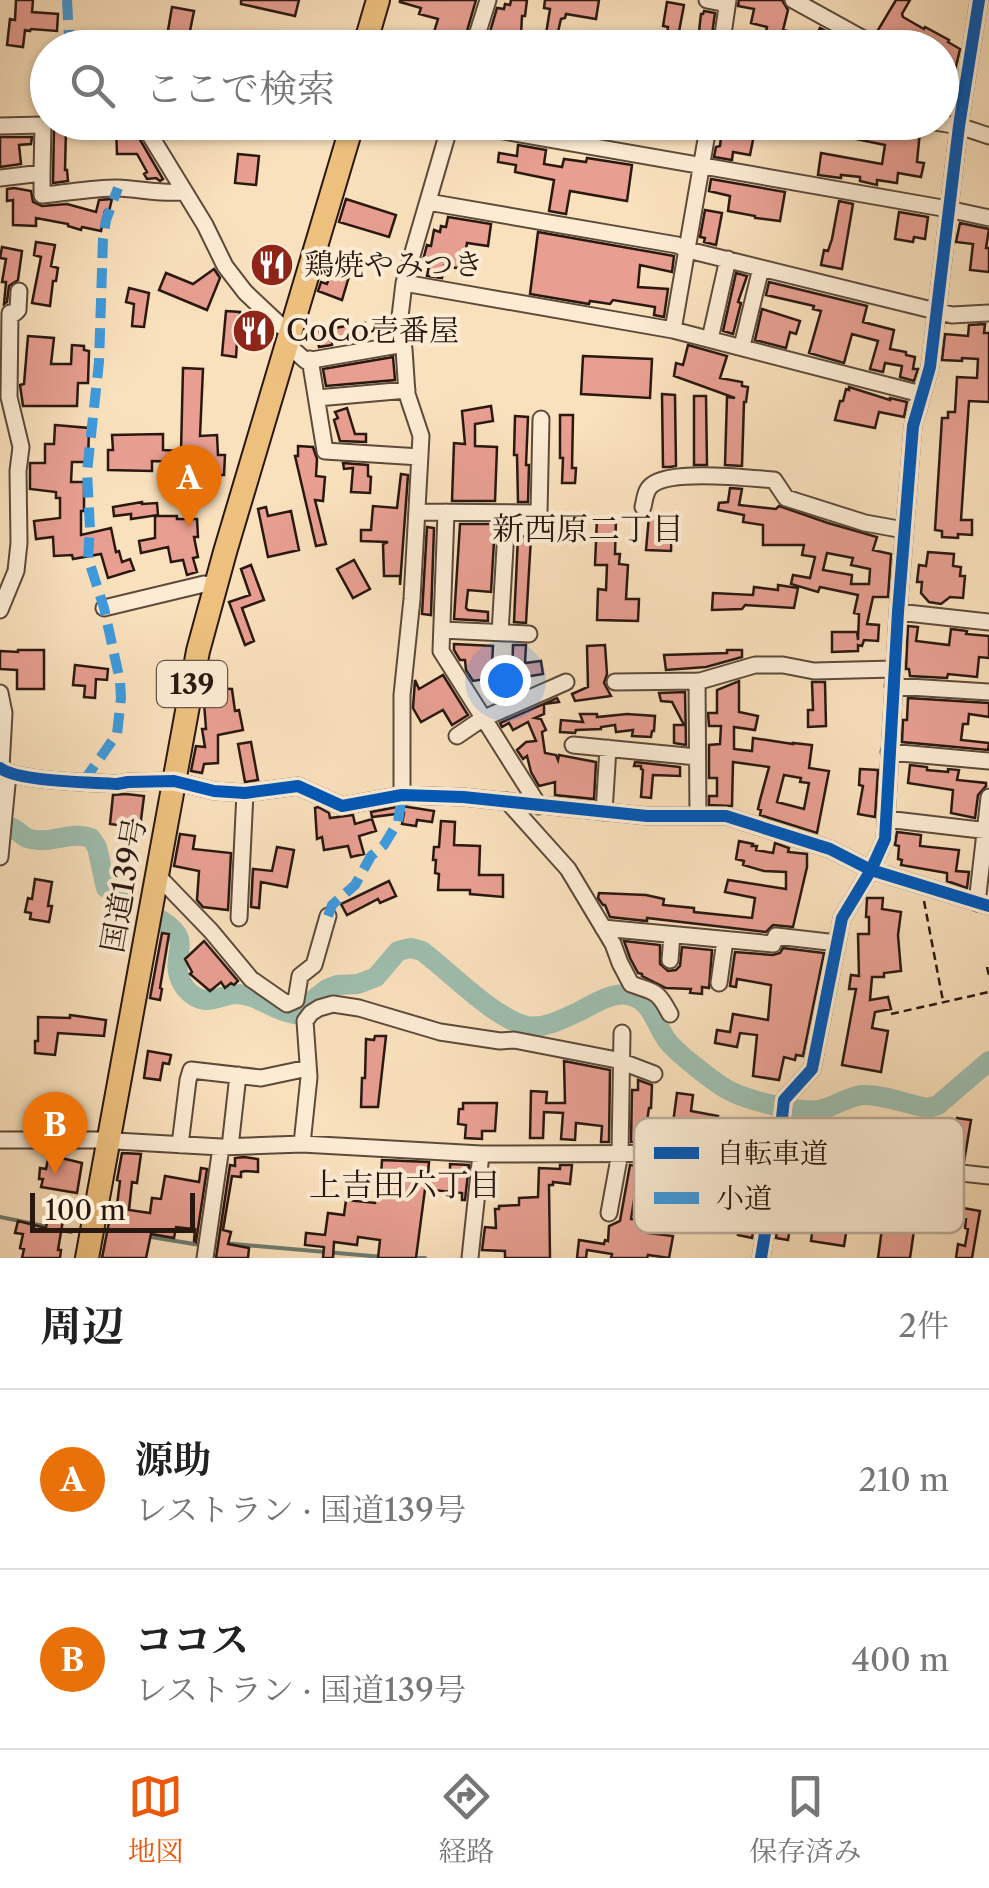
<!DOCTYPE html>
<html lang="ja">
<meta charset="utf-8">
<style>
body{margin:0;font-family:"Libre Caslon Text","Noto Serif JP",serif;background:#f2f2f2;color:#222}
.scale{position:absolute;left:30px;bottom:25px;width:165px;box-sizing:border-box;padding-left:10px;border:5px solid #291810;border-top:0;font-size:28px;line-height:35px;white-space:nowrap;color:#291810;-webkit-text-stroke:8px #fcecd4;paint-order:stroke}
.you{position:absolute;left:505px;top:680px;width:35px;height:35px;margin:-25px;border:8px solid #fff;border-radius:50%;background:#1a73e8;box-shadow:0 0 0 15px #1a73e833}
.badge{display:grid;place-items:center;width:65px;height:65px;border-radius:50%;background:#ea580c;color:#fff;font-size:32px;font-weight:700}
.pin{position:absolute;translate:-50% -82px;filter:drop-shadow(0 2px 5px #0008)}
.pin::after{content:'';position:absolute;top:52px;width:35px;height:30px;background:inherit;clip-path:polygon(0 0,100% 0,50% 100%)}
.list{margin:0;padding:0;list-style:none}
h2{display:flex;justify-content:space-between;align-items:center;height:130px;margin:0;padding:0 40px;font-size:42px}
h2 small{font-size:32px;font-weight:400;color:#767676}
.list li{display:grid;grid-template-columns:65px 1fr auto;gap:30px;align-items:center;box-sizing:border-box;height:180px;padding:0 40px;border-top:2px solid #e0e0e0}
.list b{display:block;font-size:38px;white-space:nowrap}
.list p{margin:0;font-size:32px;white-space:nowrap;color:#767676}
.list em{font-size:32px;font-style:normal;color:#767676}
.icon{flex:none;width:55px;height:55px;fill:none;stroke:currentColor;stroke-width:2;stroke-linecap:round;stroke-linejoin:round}
.map{position:relative;flex:none;width:989px;height:1258px;overflow:hidden}
.search{position:absolute;background:#fff;box-shadow:0 2px 8px #0004;left:30px;right:30px;top:30px;height:110px;display:flex;align-items:center;gap:25px;box-sizing:border-box;padding:0 35px;border-radius:55px;color:#767676;font-size:38px}
.sheet{height:490px;background:#fff}
nav{display:flex;justify-content:space-around;align-items:center;box-sizing:border-box;height:140px;border-top:2px solid #e0e0e0;background:#fff;font-size:28px;color:#767676}
nav a{display:grid;justify-items:center;gap:5px}
nav .on{color:#ea580c}
.map>svg:first-child{display:block}
.lines{fill:none;stroke-linecap:round;stroke-linejoin:round}
.stream{stroke:#6f7c6f;stroke-width:4}
.river{stroke:#9ebeaf;stroke-width:20}
.building{fill:#e89f92;stroke:#291810;stroke-width:2.5;fill-rule:evenodd}
.minor-casing{stroke:#5d4a3b;stroke-width:19}
.highway-casing{stroke:#291810;stroke-width:26}
.path{stroke:#291810;stroke-width:2.5;stroke-dasharray:8 5;stroke-linecap:butt}
.minor{stroke:#fcecd4;stroke-width:15}
.highway{stroke:#edc07e;stroke-width:22}
.quiet{stroke:#3d9ade;stroke-width:10;stroke-dasharray:20 10;stroke-linecap:butt}
.cycleway-casing{stroke:#fcecd4;stroke-width:19}
.cycleway{stroke:#0057b8;stroke-width:12}
.labels{text-anchor:middle;stroke-width:8;stroke-linejoin:round;paint-order:stroke}
.shield{fill:#fcecd4;stroke:#68584b;stroke-width:2.5}
.shield-label{font-size:28px;font-weight:bold;fill:#291810}
.poi-label{font-size:30px;fill:#291810;stroke:#fcecd4;text-anchor:start}
.street-label{font-size:30px;fill:#291810;stroke:#fcecd4}
.neighbourhood-label{font-size:32px;fill:#291810;stroke:#fcecd4}
.key{fill:#fcecd4;stroke:#bdac99;stroke-width:2.5}
.key-label{font-size:28px;fill:#291810}
</style>
<div class="map">
<svg width="989" height="1258" viewBox="0 0 989 1258">
<rect width="100%" height="100%" fill="#fae1bd"/>
<filter id="stains"><feTurbulence type="fractalNoise" baseFrequency=".002" numOctaves="4"/><feColorMatrix values="0 0 0 0 .2 0 0 0 0 .09 0 0 0 0 .02 0 0 0 .5 -.17"/></filter>
<radialGradient id="worn" r=".72"><stop offset=".6" stop-color="#630" stop-opacity="0"/><stop offset="1" stop-color="#630" stop-opacity=".3"/></radialGradient>
<g class="lines">
<path class="stream" d="M0,1217L49,1227
M58,1229L71,1232
M145,1236L200,1245
M223,1243L383,1257
M419,1258H425"/>
<path class="river" d="M13,828C18,831 21,835 27,838C48,846 70,830 91,838L97,847L106,888L124,899
M161,920C197,943 168,953 181,981C185,990 195,999 205,1000C215,1001 226,994 236,994C258,994 274,1012 295,1014L327,989L337,985L358,984L376,977L398,951L411,948L422,951C450,972 495,1019 527,1026C544,1029 563,1019 578,1012C592,1005 611,992 627,995C651,999 654,1021 666,1039C674,1051 716,1084 730,1091C750,1101 798,1113 819,1110C834,1107 847,1097 862,1095C883,1094 908,1105 929,1108L938,1105L989,1061"/>
</g>
<path class="building" d="M16,0H33L32,12L58,14L57,31L31,29L30,31L25,30L23,47L7,45L10,19L15,20Z
M241,0H299L295,16L241,4Z
M400,0H476L462,48H429L438,19L419,14L421,8L400,2Z
M511,0H527L525,16H522L521,35L490,32L497,8L504,9L505,4L510,5Z
M545,0H599L596,19L566,14L565,18L561,19L557,36L546,34L550,9L544,8Z
M739,0H782L788,10L783,30L815,38L820,28L847,43L846,48H815L804,45L803,48H786L764,40L767,27L751,23L754,9L738,6Z
M896,0H910L902,14L903,17L924,29L925,27L949,40L948,42L960,49L954,75L942,70V48H912L892,35L891,38L878,30Z
M667,2L684,5L678,37L698,40L701,14H703L704,11L715,13L710,48H665L668,27L663,26Z
M172,7L194,11L189,36L225,43V48H165Z
M872,122H885L884,129L909,132L910,129L920,131L917,162L924,163L921,177L898,173L897,183L877,180V185L860,181V177L841,175V178L818,175L821,153L882,164L885,145L856,139L857,131L870,132Z
M132,126L163,179L160,181L156,178L147,179L144,174L147,172L137,154H117L116,127Z
M54,128L66,129L65,170H67L68,181L53,183Z
M722,128L754,135L750,155L733,152L732,160L714,157L716,147L720,146Z
M0,137H32L31,144L19,145L21,164L0,167Z
M518,145L546,150L544,164L562,167L564,159L586,162L587,158L632,165L627,201L570,191L566,214L549,211L554,180L515,172L516,165L498,162L499,153L517,156Z
M238,154L259,156L256,185L235,183Z
M711,179L785,192L780,221L755,218V216L728,211L730,196L709,191Z
M14,188L31,191L33,202L42,206L67,204L96,212L99,200L112,199L109,211H105L101,231L82,227L81,230L68,226V224L36,218V226L13,225V200L7,201V189Z
M346,199L396,215L389,237L339,222Z
M839,201L853,204L842,269L821,265L824,250L828,251L832,239Z
M705,210L722,213L716,245L704,242L705,238L700,237Z
M899,212L928,217L925,239L914,237L913,242L895,239Z
M448,217L491,224L488,246L467,243L463,269L444,266L442,278L427,276L430,261L423,260L427,245L431,246L434,230L440,232L441,226L446,227Z
M960,223L989,229L986,248H989V272L970,270L973,244L956,242Z
M538,232L674,256L672,272L640,265L638,287L668,289L664,317L654,315L655,307L613,300L610,304L590,301L589,304L530,294Z
M36,242L55,245L51,266L58,268L56,281H53L50,306L32,303L41,257L34,255Z
M2,247L22,251L18,280L9,286L7,302L4,304L6,282H2L6,259L0,258Z
M332,267L350,273L342,300L318,291L321,282L327,284Z
M214,269L220,278L207,310L159,290L166,273L193,284Z
M736,273L747,276L738,302L741,303L733,334L723,331Z
M769,282L867,306L863,322L894,330L890,349L906,352V355L915,357L913,369H918L914,381L900,377L902,366L885,363L883,372L870,369L878,341L852,334L844,363L809,353L821,311L813,309L814,306L766,295Z
M129,288L149,293L144,327L132,326L134,304L126,302Z
M762,309L800,321L796,334L790,332L786,348L755,340Z
M226,311L240,312L239,327L264,328L263,343L237,342L236,357L222,355Z
M365,323L367,339L332,341V345L319,347L316,331Z
M985,324L984,333H989V402L969,401L961,520H972V535L958,534V538L942,537V531L935,530L942,418H948V412H955L957,377L977,378L978,359L962,358V361L942,360L945,334L968,336L969,325Z
M28,336L54,338L51,364H71L72,345L84,346V350L89,351L88,383H78L77,406H23L20,385L24,384Z
M688,345L727,356L720,378L742,382V386L748,387L746,402H744L742,466L725,465L727,397L735,398L674,376L676,363L683,365Z
M583,356L652,359L650,398L581,394Z
M393,357L395,380L326,386L323,369Z
M183,368L203,369L200,436L217,435L218,455H225L224,475H212L211,498L197,497V484H193L192,467L181,466V462L152,461V471L108,470V450H113L112,435L163,434V450L181,451Z
M849,387L890,400V398L907,402L904,417L879,412L875,428L835,420L840,401H843L846,389L849,390Z
M662,394L675,395L676,466L670,467H663Z
M694,396H706L707,465H694Z
M491,406L493,421L475,424V446L497,447L495,501H452L454,443L465,444L462,411Z
M347,408L355,434H366V442L340,441L334,420L338,418L335,412Z
M560,415H573L572,468H576L575,483H562L563,458H560Z
M515,416L528,417L526,465H529L528,502H518L517,455H514Z
M55,425L89,428L88,462H72L71,482H84V511H81V535L111,528L116,552L119,551L122,562L130,559L134,570L108,578L101,554L73,559L72,555L54,556L53,537L36,539L34,521L60,518V498H56V492L30,489V463H45V444H54Z
M298,446L313,447L317,459L316,476L325,477L323,501L315,500L326,544L316,546L295,456H298Z
M343,463L368,465V476L371,477L370,493L351,492L353,468L344,469Z
M401,474L408,475L400,585V576H384L383,544L388,542L361,541V530H371L373,506L397,508Z
M730,488L742,489L739,505L776,509L779,506L828,523L877,537L873,550L891,554L888,597H873L867,624L879,625L878,641L864,640L862,646L858,645V651L832,652V632H857L858,640L859,614L854,613L858,595L820,587L818,592L791,584L793,575L810,578L815,557L802,555L804,545H763V525L743,522L744,515L718,510L719,503L728,502ZM827,553L853,558L851,565L870,569L869,584H851L852,575L823,570Z
M142,502V504L157,503L158,515L131,519V514L114,516L113,507Z
M266,507L268,516L291,511L299,550L268,557L258,509Z
M155,516H177V519H197L198,537H194L198,557L193,558L197,572L187,575L183,560L171,562L168,547L141,553L139,541L155,538Z
M649,516L672,517L671,551L646,550Z
M597,518L616,519L615,554H620L619,564L628,565L626,599H639L638,621L597,620L598,589L606,590L607,565H595Z
M460,524H495L491,592L468,590L466,608L468,610L488,612V621L454,619Z
M427,527L434,528L431,615L422,614Z
M518,536L531,537L526,623L514,622Z
M928,552L954,554L953,566L961,567L960,576H965L963,598L950,597L941,604L929,602L921,593L922,582H917L919,565L926,566Z
M354,560L370,589L353,598L337,569Z
M251,565L264,600L242,608L254,641L245,645L229,602L250,595L241,569Z
M778,585L798,588L794,608L745,605L742,609L712,610L713,593L753,595L754,587L778,590Z
M908,626L918,627L916,641L949,645L951,629L967,631L966,634L989,636V658L979,657L977,677L948,674L947,678L910,676L909,669H906Z
M454,644L493,646L492,665L500,662L505,676L473,681L466,670L465,660H460L454,650Z
M513,645H526L525,663L541,661L543,674L512,679Z
M605,645L607,674L604,683L611,696L575,701L572,694L588,687L587,646Z
M18,650H44V689H17V670L0,669V651L18,652Z
M727,650H742V657L706,667L666,670L664,655L727,653Z
M75,665L108,669L107,680L96,679L95,698L84,697L85,686L73,685Z
M443,675L468,715L452,725L443,710L421,722L413,708L415,680L419,689Z
M739,681V712L758,716L755,730L734,727V749L752,751L753,738L793,744V743L812,745L809,768L829,771L817,833L760,815L761,810L758,809L760,800L769,767L733,762L732,806L709,805V796H717V778H709V745L720,744L721,726H709L708,713H717V690ZM784,775L801,778L800,782L809,783L804,809L777,802Z
M812,682H825L826,726L808,727V710H813Z
M206,688L232,689L235,711L239,710L243,730L218,735V763L204,764L202,773L191,771L196,746L205,747L202,729H206L204,702Z
M685,692L686,745L674,743V725H684L672,702L661,701L659,693Z
M557,698L559,702L544,704V714L535,718L541,719L546,730L542,732L545,753L556,755L558,760L559,755L596,762L594,799L555,795V782L539,786L531,772L527,756L523,759L517,750L526,742L536,741L528,722L513,730L509,723L502,727L500,723Z
M908,698L989,703V717L969,714L968,724H963L961,740L989,743L988,750L902,742L903,720H907Z
M580,714H597V717L627,714L655,716L654,731H652L651,737L632,736L633,730L616,732L615,725L601,727V729L576,730L575,733L560,732L561,720L583,722Z
M251,742L258,780L245,782L238,744Z
M635,762L680,767V776L653,775L651,798L641,797L643,770L641,769V766H634Z
M910,765L927,767V770L948,772V769L959,770L957,780L986,783V786L978,795L975,818L951,813L953,790L908,783Z
M860,769L878,770L875,817L858,814L863,786L859,785Z
M126,794L144,796L140,828L110,824L113,795Z
M402,806L434,811L432,822L417,820L416,826L402,824L404,813L372,817L371,812Z
M318,807L329,813L330,818L353,815L355,824L372,819L376,831L359,836L364,854L351,857L348,846L324,850L322,837L317,839L315,808Z
M441,821L455,822L454,845L480,846L479,875H503V897L470,894V890H438L439,874L435,873L436,860H433L434,847H439Z
M897,832L921,835L920,846L959,850L956,871L969,872L967,888L947,881V873L901,865L902,860L898,859L899,846L895,845Z
M180,834L195,836L193,849L231,853L228,910L203,907L197,900L199,871L174,866Z
M739,841L753,844L752,846H757L756,850L773,853L775,843L789,848L788,852L807,854V867L793,927L773,925L766,932L647,918V921L610,917L605,905H603L598,898L599,893L646,895L664,899L663,905L694,908V912L752,918L755,898L725,892L728,880L786,889V872L764,871L743,865L744,861L736,859Z
M277,847L294,850L287,887L261,882L259,908L251,907L253,869L272,871Z
M35,879L52,882L48,906H52L49,922L30,919L31,913L25,912L28,898L32,899Z
M389,881L396,896L380,903L378,899L347,915L341,904Z
M867,898H883L882,909L901,912L898,935L901,971L884,973V977H872L870,1000L888,997L891,1009L875,1012L872,1028L888,1031L881,1072L842,1065L856,989H849L851,975L859,976L858,934H869V917H866Z
M162,933L169,934L160,988L162,989L160,1000L150,998Z
M204,941L238,981L234,985L231,983L225,988L221,982L210,991L190,974L192,972L185,959Z
M624,941L660,945V964L668,971L676,970L680,966L682,947L712,950L709,988L702,987V994L690,993L691,989L666,988L642,976V974L638,973L630,958Z
M783,948L824,953L803,1056L796,1055L795,1060L784,1057L779,1080L753,1076L757,1035L740,1033L737,1047L715,1043L717,1030L730,1032L733,1014L768,1020L771,985L737,979L736,987L730,986L735,952L773,955L780,953Z
M70,1015L106,1020L104,1036L58,1033L55,1055L35,1053V1041H38V1017L70,1018Z
M375,1036H386L378,1107H361L362,1078H365L366,1039L374,1040Z
M148,1051L171,1055L169,1064L163,1063L160,1080L144,1078Z
M564,1061L610,1070L609,1142H601L602,1126L576,1123L575,1140L561,1139L563,1113L544,1112L543,1138H530L531,1091L547,1092L546,1103H565Z
M638,1080L652,1085L651,1108H649L644,1142H631L632,1090H638Z
M677,1093L693,1095L691,1111L718,1116L715,1132L689,1127L687,1142H665L668,1123H673Z
M463,1103H497L495,1131H482V1139L465,1138L466,1125L458,1124L459,1109H463Z
M957,1118L971,1120L964,1162L909,1156L910,1138L918,1139V1131L929,1132V1125L955,1128Z
M122,1153L141,1154L137,1183L132,1182L129,1210L150,1213L152,1198L161,1199L165,1176L199,1182L201,1168L207,1169L196,1242L194,1241L195,1229L176,1227L174,1238L151,1234L146,1258H102L111,1212L116,1213L120,1181L117,1180Z
M49,1155L82,1163L77,1193L41,1187L43,1179H39L40,1168L46,1169Z
M244,1157L258,1159V1172L245,1171L241,1172V1177L232,1176L223,1230L231,1232L228,1244L249,1248L248,1258H216L230,1165L235,1166V1158Z
M382,1160L429,1162L428,1174L450,1177V1164L469,1165L465,1200H462V1193L425,1189L416,1258H378L380,1240L358,1237L357,1245L334,1242L333,1258H323L324,1247L305,1245L306,1233L325,1235L328,1213L344,1215L346,1200L375,1203L376,1191L380,1192Z
M560,1165H572L570,1184L553,1182V1185H549L550,1258H505V1251L482,1250L485,1227L496,1228L495,1209H499V1206L519,1205V1198L538,1197L539,1168L560,1169Z
M630,1165L647,1167V1165H656L655,1178L640,1176L638,1189L636,1188L631,1219L649,1222L647,1233L673,1236L669,1258L648,1255L647,1258H611L612,1254L587,1250L586,1258H577L579,1240L604,1244L605,1240L608,1241L609,1226L620,1221Z
M820,1169L829,1170L826,1186L853,1189L844,1246L811,1241Z
M785,1178L802,1181L801,1190L796,1189L788,1240L776,1238Z
M737,1192L751,1195L747,1218L755,1219L752,1238L738,1235L740,1222L730,1221Z
M908,1201L918,1203L910,1258H878L883,1221L904,1224Z
M963,1208L980,1211L972,1258H956L958,1244L965,1246L968,1229L965,1228L966,1219L962,1218Z
M48,1217L63,1220L58,1250H61L60,1258H22L24,1249L20,1248L23,1234L15,1233L18,1221L46,1228Z"/>
<g class="lines">
<g class="minor-casing">
<path id="minor" d="M707,0L727,4
M793,0L880,48
M475,42L503,48
M473,48L488,0
M721,48L728,0
M942,81L964,94
M142,122L205,225L225,266L245,292L281,326
M452,122L948,209L989,218
M935,122L959,126L989,136
M0,126L43,125L42,173
M0,178L42,173V195C67,193 92,188 117,188C141,189 160,194 184,192
M428,202L677,245L688,250L952,315L989,313
M404,283L673,330L921,394
M673,330L709,122
M710,339L728,259
M288,345L306,361L404,344
M742,346L761,268
M310,359L325,451L420,457
M317,398L407,390
M643,507C645,499 645,490 652,485C671,469 748,478 774,480L786,498L865,523L904,530
M417,512L539,513L541,419
M446,512L441,651L539,806
M104,608L204,584
M0,610L16,571L19,543L18,471L21,447L9,397L10,313H15L18,310L19,291
M898,612L989,622
M442,630L529,634
M500,633L507,513
M697,681L698,816
M615,682L700,681L755,665H783L814,671L894,669
M893,686L989,692
M0,693L4,713L1,768
M457,736L482,719L566,682
M573,745L697,757
M889,752L989,761
M0,768C18,782 91,782 117,784L128,782L174,781L214,791L245,793L298,786L342,806L402,795L463,797L647,816H726L830,849L871,870L989,906
M402,795V695L412,599L421,436L407,394L404,349L399,325L404,283L451,122
M507,801L568,869L613,944L620,963L631,984C655,993 657,989 670,1014
M604,812L608,748
M886,819L989,831
M0,857L8,774
M156,874L211,931L251,979L287,1004L296,1000L300,976L314,965L328,916
M977,903L989,797
M239,918L245,793
M603,928L773,944L776,936L837,943
M670,960L672,935
M719,983L725,940
M0,1140H98L221,1147L302,1144L481,1154L778,1153L989,1176
M302,1144L309,1077L305,1021L311,1013L319,1008L333,1004L359,1008L440,1032L500,1041L514,1040L617,1060L654,1074
M180,1145L188,1080L191,1070L261,1078L308,1068
M230,1147L238,1075
M609,1213L620,1153L622,1033
M205,1258L221,1147
M470,1258L481,1154
M761,1258L778,1153L784,1100L812,1069L842,918L871,870L885,839L898,612L913,426L930,367L959,126L979,0"/>
</g>
<g class="highway-casing">
<path id="highway" d="M364,48L378,0
M87,1258L198,651L225,552L353,122"/>
</g>
<path class="path" d="M924,901L943,1001
M987,967L989,976
M891,1014L989,992"/>
<use href="#minor" class="minor"/>
<use href="#highway" class="highway"/>
<path class="quiet" d="M67,0L69,37L79,48
M83,782L117,734L121,698L120,681L104,608L88,558L90,529L87,472L99,362L103,239L106,220L118,188
M328,916L332,905L355,885L371,856L384,845L398,822L402,795"/>
<g class="cycleway-casing">
<path id="cycleway" d="M0,768C18,782 91,782 117,784L128,782L174,781L214,791L245,793L298,786L342,806L402,795L463,797L647,816H726L830,849L871,870L989,906
M761,1258L778,1153L784,1100L812,1069L842,918L871,870L885,839L898,612L913,426L930,367L959,126L979,0"/>
</g>
<use href="#cycleway" class="cycleway"/>
</g>
<defs>
<g id="restaurant-disc" transform="scale(2.25)"><circle r="9.5" fill="#8f2418" stroke="#fcecd4"/><path d="M-5-6h1v4h1v-4h1v4h1v-4h1v5L-1.5 .5V6h-2V.5L-5-1ZM5-6V6H3V1.5H1.5Q1.5-4 5-6Z" fill="#fff"/></g>
</defs>
<g fill-rule="evenodd">
<use href="#restaurant-disc" x="272" y="265"/>
<use href="#restaurant-disc" x="254" y="331"/>
</g>
<g class="labels">
<rect class="shield" x="157" y="661" width="70" height="46" rx="8"/>
<g class="shield-label">
<text x="192" y="694">139</text>
</g>
<g class="poi-label">
<text x="304" y="275">鶏焼やみつき</text>
<text x="286" y="341">CoCo壱番屋</text>
</g>
<g class="street-label">
<text transform="translate(124 885) rotate(-80)" y="10">国道139号</text>
</g>
<g class="neighbourhood-label">
<text x="588" y="540">新西原二丁目</text>
<text x="405" y="1196">上吉田六丁目</text>
</g>
</g>
<rect x="634" y="1118" width="330" height="115" rx="15" class="key"/>
<rect x="654" y="1147" width="45" height="12" fill="#0057b8"/>
<rect x="654" y="1192" width="45" height="12" fill="#3d9ade"/>
<g class="key-label">
<text x="716" y="1163">自転車道</text>
<text x="716" y="1208">小道</text>
</g>
<rect width="100%" height="100%" filter="url(#stains)"/>
<rect width="100%" height="100%" fill="url(#worn)"/>
</svg>
<div class="scale">100 m</div>
<div class="you"></div>
<div class="pin badge" style="left:189px;top:527px;background:#e8710a">A</div>
<div class="pin badge" style="left:55px;top:1174px;background:#e8710a">B</div>
<div class="search"><svg class="icon" aria-label="search" viewBox="0 0 24 24"><circle cx="10" cy="10" r="6"/><path d="M15 15l6 6"/></svg>ここで検索</div>
</div>
<section class="sheet">
<h2>周辺<small>2件</small></h2>
<ul class="list">
<li><span class="badge" style="background:#e8710a">A</span><div><b>源助</b><p>レストラン · 国道139号</p></div><em>210 m</em></li>
<li><span class="badge" style="background:#e8710a">B</span><div><b>ココス</b><p>レストラン · 国道139号</p></div><em>400 m</em></li>
</ul>
</section>
<nav>
<a class="on"><svg class="icon" aria-label="map" viewBox="0 0 24 24"><path d="M3 6l6-2 6 2 6-2v14l-6 2-6-2-6 2zM9 4v14M15 6v14"/></svg>地図</a>
<a><svg class="icon" aria-label="directions" viewBox="0 0 24 24"><path d="M12 3l9 9-9 9-9-9zM9 14v-3h6M13 9l2 2-2 2"/></svg>経路</a>
<a><svg class="icon" aria-label="saved" viewBox="0 0 24 24"><path d="M7 4h10v16l-5-4-5 4z"/></svg>保存済み</a>
</nav>
